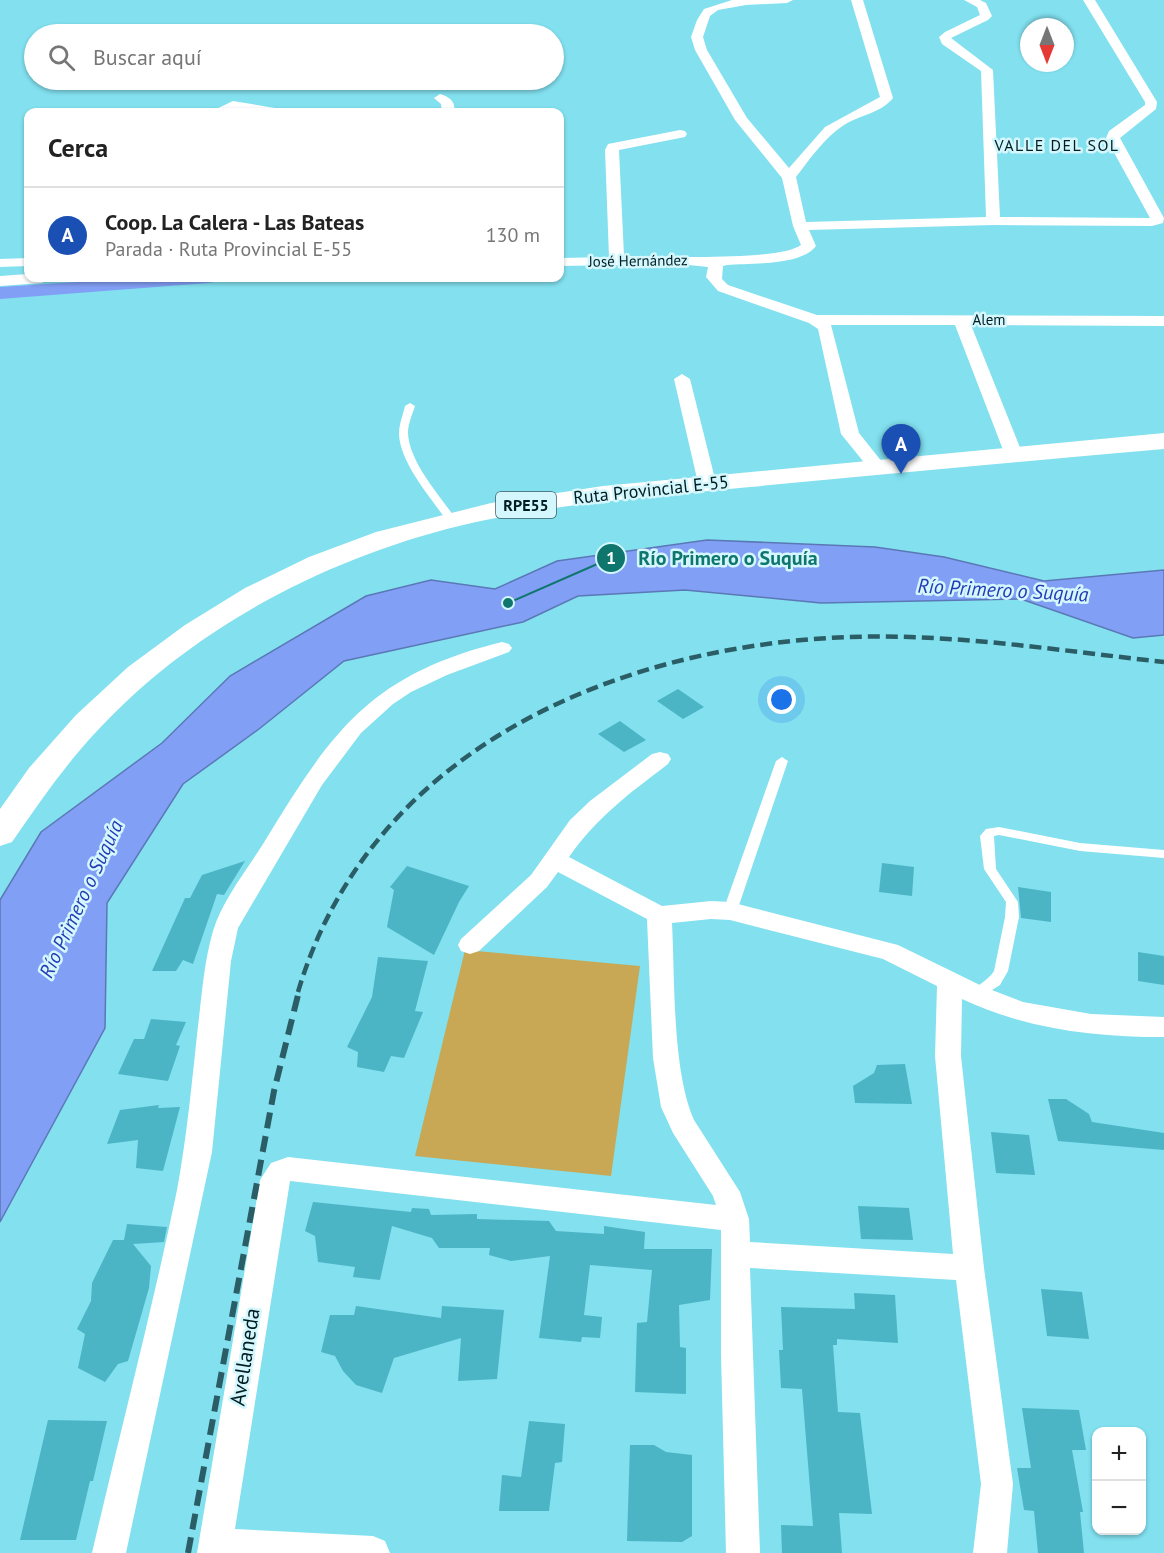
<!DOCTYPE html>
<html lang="es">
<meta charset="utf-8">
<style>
body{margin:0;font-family:"PT Sans",sans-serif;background:#f6f6f6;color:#222}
.controls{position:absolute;right:18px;bottom:18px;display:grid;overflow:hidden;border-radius:12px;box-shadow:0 2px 4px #0004}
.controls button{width:54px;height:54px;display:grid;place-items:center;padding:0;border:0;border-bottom:2px solid #e0e0e0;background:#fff;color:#222;font:30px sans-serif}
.compass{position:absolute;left:1020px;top:18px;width:54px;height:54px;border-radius:50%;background:#fff;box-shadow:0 2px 4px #0004;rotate:180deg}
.you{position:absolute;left:782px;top:700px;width:21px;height:21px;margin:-15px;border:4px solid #fff;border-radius:50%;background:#1a73e8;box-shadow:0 0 0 9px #1a73e833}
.badge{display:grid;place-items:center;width:39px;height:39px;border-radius:50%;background:#d93025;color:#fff;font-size:20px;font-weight:700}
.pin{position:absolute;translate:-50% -50px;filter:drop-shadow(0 2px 3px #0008)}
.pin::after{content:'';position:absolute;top:32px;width:21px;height:18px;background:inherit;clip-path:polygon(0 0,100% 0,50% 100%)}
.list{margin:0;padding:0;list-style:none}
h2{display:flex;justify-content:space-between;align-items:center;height:78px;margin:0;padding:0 24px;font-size:26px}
h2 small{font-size:20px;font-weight:400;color:#767676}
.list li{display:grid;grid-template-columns:39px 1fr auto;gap:18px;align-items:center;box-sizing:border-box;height:96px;padding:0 24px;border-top:2px solid #e0e0e0}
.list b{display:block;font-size:22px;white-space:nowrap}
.list p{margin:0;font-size:20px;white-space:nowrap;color:#767676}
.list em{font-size:20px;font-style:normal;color:#767676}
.icon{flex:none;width:33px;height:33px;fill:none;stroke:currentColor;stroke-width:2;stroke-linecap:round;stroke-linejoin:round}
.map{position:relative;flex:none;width:1164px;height:1553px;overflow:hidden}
.search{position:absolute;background:#fff;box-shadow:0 2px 4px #0004;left:24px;top:24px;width:540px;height:66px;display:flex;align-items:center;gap:15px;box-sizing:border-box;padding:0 21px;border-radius:33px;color:#767676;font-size:22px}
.panel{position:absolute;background:#fff;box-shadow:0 2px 4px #0004;left:24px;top:108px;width:540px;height:174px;border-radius:12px}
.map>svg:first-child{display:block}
.green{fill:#c8a855}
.water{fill:#829ff6;stroke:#5b78b6;stroke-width:1.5}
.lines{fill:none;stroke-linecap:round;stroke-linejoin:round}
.canal{fill:#829ff6;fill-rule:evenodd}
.building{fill:#4bb5c5}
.lane{fill:#fff;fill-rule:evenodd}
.street{fill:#fff;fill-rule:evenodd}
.primary{fill:#fff;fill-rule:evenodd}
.rail-far1{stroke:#2a5d65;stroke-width:4.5;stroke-dasharray:12 6;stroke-linecap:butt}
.rail{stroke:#2a5d65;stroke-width:6;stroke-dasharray:16 8;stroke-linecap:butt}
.labels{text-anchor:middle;stroke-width:5;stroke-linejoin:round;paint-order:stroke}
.far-street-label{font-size:15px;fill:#001d22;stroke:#d4f7fd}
.far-neighbourhood-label{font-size:16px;letter-spacing:1.5px;fill:#001d22;stroke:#d4f7fd}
.shield{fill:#d4f7fd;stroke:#405e64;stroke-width:1.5}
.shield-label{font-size:16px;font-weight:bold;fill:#001d22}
.street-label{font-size:18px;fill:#001d22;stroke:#d4f7fd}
.water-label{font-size:20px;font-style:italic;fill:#273ab6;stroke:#d4f7fd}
.near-street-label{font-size:21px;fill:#001d22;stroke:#d4f7fd}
.leader{fill:none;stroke:#0f766e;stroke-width:2}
.callout-dot{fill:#0f766e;stroke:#d4f7fd;stroke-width:2}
.mark-label{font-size:18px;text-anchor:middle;font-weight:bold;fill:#fff}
.callout-label{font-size:20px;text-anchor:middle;font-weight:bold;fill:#0f766e;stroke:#d4f7fd;stroke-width:5;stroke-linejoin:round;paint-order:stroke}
</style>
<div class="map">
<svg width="1164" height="1553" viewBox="0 0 1164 1553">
<rect width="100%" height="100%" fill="#82e0ef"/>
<path class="green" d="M465,950L640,966L611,1176L415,1156Z"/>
<path class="water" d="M707,540L875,547L944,557L1044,581L1164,570V635L1133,638L1021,599L821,603L685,590L578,596L523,622L344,661L259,729L183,784L107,903L105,1028L0,1222V900L41,832L162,743L230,676L366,596L431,580L495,589L557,561Z"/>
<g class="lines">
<path class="canal" d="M139,278H217L214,282L208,283L0,299V287Z"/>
</g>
<path class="building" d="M678,689L704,707L683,719L657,701Z
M620,721L646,740L624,752L598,734Z
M245,861L224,895L217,894L193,964L183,960L176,971H152L185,898H190L202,875Z
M882,863L914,867L912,896L879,892Z
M407,866L469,886L459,902L434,955L387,927L394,890L390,887Z
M1018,887L1051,892V922L1021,918Z
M1138,952L1164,956V985L1138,981Z
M378,957L428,961L415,1011L423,1012L404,1058L391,1056L384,1072L357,1067L358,1052L347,1047L372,997Z
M151,1019L186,1022L176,1045L180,1046L168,1081L118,1074L134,1039H144Z
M905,1064L912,1104L855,1103L853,1086L874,1073L877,1065Z
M1048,1099H1066L1089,1114L1092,1122L1164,1133V1150L1058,1141Z
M159,1105L158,1108L180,1107L163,1171L136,1168L138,1140L107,1144L120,1110Z
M991,1132L1029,1135L1035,1175L996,1173Z
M313,1202L411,1212L412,1208L429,1209L431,1215L477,1214V1219L549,1221L556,1231L604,1234V1226L645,1232L644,1249H712L710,1300L679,1305L680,1347L686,1348V1394L635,1392L637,1323L647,1322L652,1270L590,1265L584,1315L602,1317L600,1338L582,1337L581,1342L539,1338L550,1256L511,1261L489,1255L490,1248H439L432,1238L392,1226L380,1280L353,1277L355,1267L318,1262L315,1236L305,1231Z
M858,1206L909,1208L913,1240L861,1239Z
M127,1224L167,1227L164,1242L133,1244L151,1266L149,1288L128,1361L118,1364L105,1382L78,1368L85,1334L77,1329L91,1301L92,1283L113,1240H124Z
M1041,1289L1082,1292L1089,1339L1047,1336Z
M854,1293L895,1295L898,1343L837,1339V1345H833L838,1412L860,1413L872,1514L839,1513L842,1553H782L781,1525L813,1526L802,1389L781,1388L779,1350H783L781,1307L855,1309Z
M356,1306L441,1318L442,1306L504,1310L497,1379L458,1381L461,1338L394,1358L382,1393L356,1385L343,1371L335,1356L321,1352L330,1315H354Z
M1022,1408L1079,1410L1086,1450H1072L1083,1512H1080L1084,1553H1038L1034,1511L1024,1510L1017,1468H1031Z
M48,1420L107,1421L93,1481H90L76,1540H20Z
M529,1421L565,1424L562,1462L555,1463L549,1511H499L502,1475L521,1477Z
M630,1445H654L666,1452L692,1455V1536L682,1542L627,1541Z"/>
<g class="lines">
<path class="lane" d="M410,403L415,406C412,415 408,424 408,433C409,462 440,496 456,519L455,521H447C431,498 400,463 399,434C399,424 403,415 405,406Z
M782,757L788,761L737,911L735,914H725L723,911L776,761Z
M999,827L1080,843L1164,850V858L1080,851L999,835L994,836L996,869L1018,902L1019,917L1008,971L1000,985L976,1000L971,999L969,995C976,985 988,981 994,971L1005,917L1006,902L984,869L980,836L986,829Z"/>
<path class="street" d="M732,0H793L787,3L746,5L718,10L710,16L703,37L707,50L747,118L789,168L825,127L880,97L851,0H863L893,98C881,113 860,115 844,125C824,138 810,159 796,177L806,222L986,217L981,71L942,44L939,37L945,32L980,15L977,7L964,0H980L986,3L992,16L988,20L951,38L993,70L1000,217L1150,218L1106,138L1109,131L1145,105V102L1083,0H1095L1157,102L1156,109L1120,138L1164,218L1163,223L1152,226L993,225L809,230L816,246C801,266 751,263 727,265L723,266L722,279L728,285L817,315L1164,316V326L971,325L1023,455L1020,459H1008L1005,455L955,325H831L859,433L886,467L883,471H871L841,434L818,329L809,323L718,291L706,277L708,267L679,264L560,266V258L609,257L605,150L608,144L680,130L685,131L687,134L685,137L619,150L624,256C659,256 777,262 801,245L793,226L782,178L735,120L695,50L691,37L697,20L704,9Z
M440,94C450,97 456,102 454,112H442L441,104L434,98Z
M233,101L275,108L281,112H255L234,109L226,112H210Z
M28,258V266L0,267V259Z
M28,274V278H50L42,283L0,286V276Z
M682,374L690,379L716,483L713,487H701L698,483L674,379Z
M502,642L509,644L512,648L509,652L447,675L411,692L393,704L361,733L322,785L238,928L231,961L212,1152L126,1553H92C120,1432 152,1311 177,1190C187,1136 192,1081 198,1026C202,994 204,962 213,931C222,901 246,871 263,844C331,733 368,675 502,642Z
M660,752L668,754L671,759L668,764C630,793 597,817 569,857L662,906L711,901L730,902L898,945L984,987L1023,1002L1091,1014L1164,1017V1037C1094,1037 1026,1029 962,999L961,1056L984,1268L1013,1484L1007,1553H973L981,1484L956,1280L750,1268L760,1553H726L721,1354V1230L290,1181L235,1529L373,1536L385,1541L390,1553H197L260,1180L271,1163L288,1157L716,1205L713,1196L673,1133L661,1107L653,1058L647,919L558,872L547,887L479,951L470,954L461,951L458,945L461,939L531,875L570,820L590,801L652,754ZM711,919L730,920L883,959L937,986L935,1056L953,1254L750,1242L749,1219L740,1192L694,1120C672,1070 675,979 672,923Z"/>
<path class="primary" d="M1164,433V449C1026,461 888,474 750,487C653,497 554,503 459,526C325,559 192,628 97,731C65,765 39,803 12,842L0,846V809L29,768L76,715L128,667L185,625L245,588L309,557L376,532L491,503L603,486Z"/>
<path class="rail-far1" d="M298,992C367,758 600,652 828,638C940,631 1053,650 1164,662"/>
<path class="rail" d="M188,1553L274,1091L299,991"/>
</g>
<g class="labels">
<g class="far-street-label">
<text transform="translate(638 261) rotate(-1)" y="5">José Hernández</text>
<text x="989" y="325">Alem</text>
</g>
<g class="far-neighbourhood-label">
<text x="1057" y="151">VALLE DEL SOL</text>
</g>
<rect class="shield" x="496" y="492" width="60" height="26" rx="4.5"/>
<g class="shield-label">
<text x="526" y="511">RPE55</text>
</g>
<g class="street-label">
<text transform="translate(651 490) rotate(-6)" y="6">Ruta Provincial E-55</text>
</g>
<g class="water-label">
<text transform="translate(1003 590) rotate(3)" y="7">Río Primero o Suquía</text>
<text transform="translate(81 899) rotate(-65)" y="7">Río Primero o Suquía</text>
</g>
<g class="near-street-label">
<text transform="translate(245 1357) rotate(-81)" y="7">Avellaneda</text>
</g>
</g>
<path class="leader" d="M508 603L611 558"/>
<g class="callout-dot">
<circle cx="508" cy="603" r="6"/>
<circle cx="611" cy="558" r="15"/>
</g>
<g class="mark-label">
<text x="611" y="564">1</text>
</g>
<g class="callout-label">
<text x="728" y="565">Río Primero o Suquía</text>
</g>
</svg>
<div class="controls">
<button>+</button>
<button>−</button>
</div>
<svg class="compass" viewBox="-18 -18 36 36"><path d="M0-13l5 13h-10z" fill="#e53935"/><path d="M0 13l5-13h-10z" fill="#767676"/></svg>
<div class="you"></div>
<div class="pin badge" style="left:901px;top:474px;background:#1a4fb4">A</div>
<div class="search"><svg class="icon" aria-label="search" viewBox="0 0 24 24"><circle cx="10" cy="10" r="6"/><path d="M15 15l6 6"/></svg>Buscar aquí</div>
<section class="panel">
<h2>Cerca<small></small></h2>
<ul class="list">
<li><span class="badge" style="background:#1a4fb4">A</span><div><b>Coop. La Calera - Las Bateas</b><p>Parada · Ruta Provincial E-55</p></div><em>130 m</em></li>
</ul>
</section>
</div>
